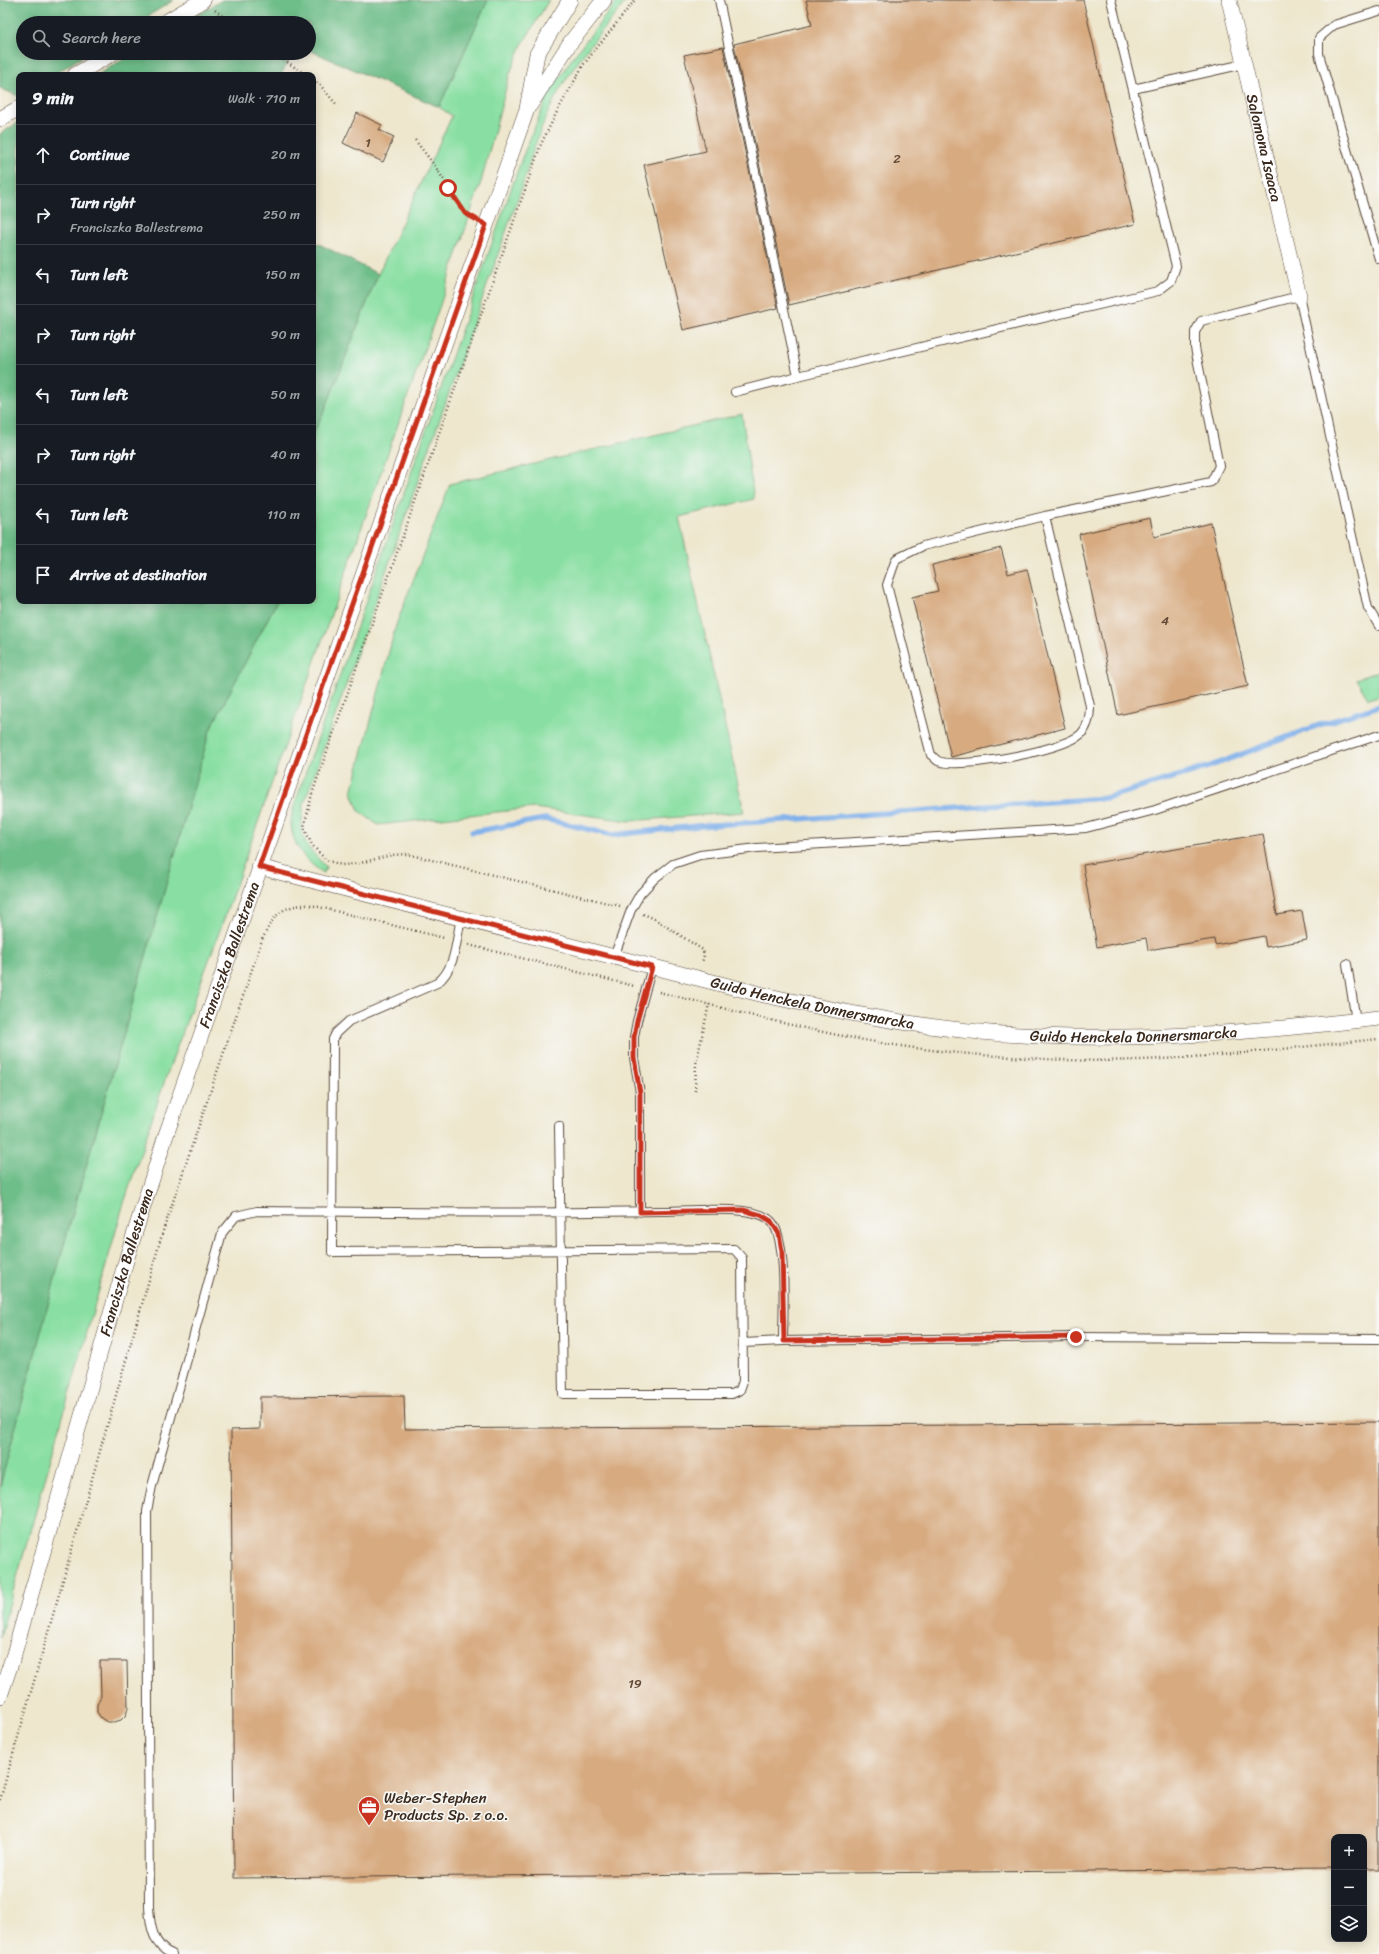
<!DOCTYPE html>
<meta charset="utf-8">
<style>
body{margin:0;font-family:Sriracha,sans-serif;background:#20242c;color:#f1f3f6}
.controls{position:absolute;right:12px;bottom:12px;display:grid;overflow:hidden;border-radius:8px;box-shadow:0 2px 10px #0003}
.controls button{width:36px;height:36px;display:grid;place-items:center;padding:0;border:0;border-bottom:1px solid #363941;background:#171b24;color:#f1f3f6;font:20px sans-serif}
.stop{position:absolute;width:12px;height:12px;margin:-9px;border:3px solid #c8321e;border-radius:50%;background:#fff}
.stop.end{background:#c8321e;border-color:#fff;box-shadow:0 1px 4px #0008}
.list{margin:0;padding:0;list-style:none}
h2{display:flex;justify-content:space-between;align-items:center;height:52px;margin:0;padding:0 16px;font-size:17px}
h2 small{font-size:13px;font-weight:400;color:#9ea1a6}
.list li{display:grid;grid-template-columns:26px 1fr auto;gap:12px;align-items:center;box-sizing:border-box;height:60px;padding:0 16px;border-top:1px solid #363941}
.list b{display:block;font-size:15px;white-space:nowrap}
.list p{margin:0;font-size:13px;white-space:nowrap;color:#9ea1a6}
.list em{font-size:13px;font-style:normal;color:#9ea1a6}
.icon{flex:none;width:22px;height:22px;fill:none;stroke:currentColor;stroke-width:2;stroke-linecap:round;stroke-linejoin:round}
.map{position:relative;flex:none;width:1379px;height:1954px;overflow:hidden}
.search{position:absolute;background:#171b24;box-shadow:0 2px 10px #0003;left:16px;top:16px;width:300px;height:44px;display:flex;align-items:center;gap:10px;box-sizing:border-box;padding:0 14px;border-radius:22px;color:#9ea1a6;font-size:15px}
.panel{position:absolute;background:#171b24;box-shadow:0 2px 10px #0003;left:16px;top:72px;width:300px;height:532px;border-radius:8px}
.map>svg:first-child{display:block}
.green{fill:#89dfa3;stroke:#628460}
.forest{fill:#6ebe89;stroke:#547454}
.lines{fill:none;stroke-linecap:round;stroke-linejoin:round}
.stream{stroke:#80b0ea;stroke-width:5.5}
.building{fill:#d7aa80}
.lane-casing{stroke:#564638;stroke-width:10}
.street-casing{stroke:#564638;stroke-width:16}
.path{stroke:#564638;stroke-width:2.5;stroke-dasharray:1 3;stroke-linecap:butt}
.lane{stroke:#fff;stroke-width:8}
.street{stroke:#fff;stroke-width:15}
.route{stroke:#c8321e;stroke-width:5}
.labels{text-anchor:middle;stroke-width:3.5;stroke-linejoin:round;paint-order:stroke}
.number-label{font-size:13px;fill:#624a36}
.street-label{font-size:15px;fill:#3b2a1e;stroke:#f6f6f2}
.poi-label{font-size:15px;fill:#3b2a1e;stroke:#f6f6f2;text-anchor:start}
</style>
<div class="map">
<svg width="1379" height="1954" viewBox="0 0 1379 1954">
<rect width="100%" height="100%" fill="#f6f6f2"/>
<filter id="ink" filterUnits="userSpaceOnUse"><feTurbulence type="fractalNoise" baseFrequency=".025" numOctaves="2"/><feDisplacementMap in="SourceGraphic" scale="8" xChannelSelector="R" yChannelSelector="G"/><feConvolveMatrix kernelMatrix="1 2 1 2 8 2 1 2 1" color-interpolation-filters="sRGB"/></filter>
<filter id="wash" filterUnits="userSpaceOnUse"><feTurbulence type="fractalNoise" baseFrequency=".012" numOctaves="4" result="noise"/><feDisplacementMap in="SourceGraphic" scale="16" xChannelSelector="R" yChannelSelector="G"/><feGaussianBlur stdDeviation="0.9" result="paint"/><feColorMatrix in="noise" values="0 0 0 0 0 0 0 0 0 0 0 0 0 0 0 0 0 1.4 0 .05"/><feComposite in="paint" operator="in"/></filter>
<g filter="url(#wash)">
<rect width="100%" height="100%" fill="#eee7ce"/>
<path class="green" d="M488,0H549L522,45L510,73L481,182L440,305L224,919L166,1077L123,1206L0,1637V1486L66,1237L210,730L277,601H313V434L324,412L378,274L452,116L439,107Z
M618,0H627C608,24 588,47 571,72C549,103 535,142 525,178L304,804L301,830L307,846L326,867L324,873C306,863 291,844 291,822C291,815 294,807 296,800L522,158L548,95L573,57Z
M742,414L754,499L679,517L744,812L629,821L534,808L378,825L359,811L352,792L396,625L450,484Z
M1379,671V696L1368,699L1356,679Z"/>
<path class="forest" d="M0,0H174L137,23H23V53H88L53,75H19L18,96L0,88Z
M222,0H488L439,107L309,50V23H184Z
M134,53H292L281,75H97Z
M19,122V601H277L210,730L66,1237L0,1486V134Z
M313,241L378,274L324,412L313,434Z"/>
<g class="lines">
<path class="stream" d="M472,832L545,819L613,835L698,826L1106,798L1208,767L1319,725L1379,706"/>
</g>
<g id="blocks">
<path class="building" d="M806,0H1083L1135,224L789,305L734,44L812,25Z
M723,47L778,308L683,330L644,165L706,151L684,55Z
M357,113L382,125L379,130L394,137L383,162L343,143Z
M1150,518L1154,537L1211,523L1248,686L1118,715L1079,534Z
M1001,548L1008,574L1027,569L1065,728L951,757L912,597L938,591L932,565Z
M1263,834L1277,915L1302,911L1307,940L1266,947L1264,936L1215,945L1214,939L1148,950L1146,938L1097,947L1083,865Z
M404,1396L405,1429L1379,1422V1869H1364V1837H1334V1869L234,1878L231,1430L260,1429V1397Z
M100,1661H127L128,1708L126,1715L121,1720L114,1722H107L101,1718L97,1712V1705L101,1696Z"/>
</g>
</g>
<g filter="url(#ink)">
<use href="#blocks" fill-opacity="0" stroke="#564638" stroke-width="1"/>
<g class="lines">
<g class="lane-casing">
<path id="lane" d="M719,0L798,376L735,392
M1379,11L1334,25L1319,38V54L1379,259
M1133,89L1244,64
M798,376L1158,291L1171,281L1176,266L1111,0
M1045,516L1090,706C1090,715 1088,727 1081,734C1065,750 959,770 938,761C936,760 933,756 931,755L887,585L896,559L923,546L1045,516L1211,482L1219,466L1195,348V332L1201,321L1299,296L1368,608L1379,626
M461,918C456,940 456,969 437,983L349,1021L336,1033L333,1039L332,1252L734,1249L742,1258L743,1381L740,1390L732,1394H563C561,1305 560,1216 559,1126
M614,957L631,910L640,894L655,878L673,864L700,855L757,848L1086,828L1155,810L1379,735
M1347,964L1356,1021
M640,1212V1093L634,1058V1037L637,1021L652,967
M743,1343L783,1341
M172,1954C153,1947 150,1925 149,1907L147,1511L152,1486L222,1233L236,1216L257,1211C392,1212 527,1214 661,1211C686,1211 755,1204 771,1221C788,1239 783,1315 783,1341L1076,1337L1379,1339"/>
</g>
<g class="street-casing">
<g id="street">
<path id="s1" d="M1229,0L1299,296"/>
<path d="M164,23L203,0"/>
<path d="M75,75L113,53"/>
<path d="M530,105L570,43L604,0"/>
<path d="M0,119L19,108"/>
<path id="s2" d="M259,867L764,995C855,1015 947,1033 1040,1036C1154,1041 1266,1031 1379,1018"/>
<path id="s3" d="M0,1696L14,1654L128,1254L166,1135L527,109L537,54L570,0"/>
</g>
</g>
<path class="path" d="M215,10L231,23
M274,53L306,75
M313,80L320,85L336,104
M415,140L435,166L465,213L471,217
M620,906L407,854L392,855L356,864L341,865L326,860L312,845L304,827L312,794L541,144L558,110L584,64L635,0
M643,914L653,918L703,950L704,955L702,963
M469,945L634,986
M659,992C731,1010 803,1030 876,1042C938,1053 1003,1057 1065,1060C1170,1064 1275,1049 1379,1039
M695,1091L696,1064L709,1004
M0,1800L163,1231L262,940C273,916 281,904 311,905L444,938"/>
<use href="#lane" class="lane"/>
<use href="#street" class="street"/>
</g>
</g>
<g class="lines" filter="url(#ink)">
<path class="route" d="M448,188L465,213L486,225L259,867L652,967L637,1021L634,1037V1058L640,1093V1212L743,1210L761,1215L771,1221L779,1234L782,1251L784,1341L1076,1337"/>
</g>
<defs>
<g id="office-pin" transform="scale(1.15)"><path d="M0 17L-7.5 6A9.5 9.5 0 1 1 7.5 6Z" fill="#c8321e" stroke="#f6f6f2"/><path d="M-6-3h4V-5.5h4V-3h4V5H-6ZM-1-4.5V-3h2v-1.5ZM-6 0V1H6V0Z" fill="#fff"/></g>
</defs>
<g fill-rule="evenodd">
<use href="#office-pin" x="369" y="1807"/>
</g>
<g class="labels">
<g class="number-label">
<text x="368" y="147">1</text>
<text x="897" y="163">2</text>
<text x="1165" y="625">4</text>
<text x="635" y="1688">19</text>
</g>
<g class="street-label">
<text dy="5" stroke="none"><textPath href="#s1" startOffset="152">Salomona Isaaca</textPath></text>
<text dy="5" stroke="none"><textPath href="#s3" startOffset="776">Franciszka Ballestrema</textPath></text>
<text dy="5" stroke="none"><textPath href="#s2" startOffset="570">Guido Henckela Donnersmarcka</textPath></text>
<text dy="5" stroke="none"><textPath href="#s2" startOffset="894">Guido Henckela Donnersmarcka</textPath></text>
<text dy="5" stroke="none"><textPath href="#s3" startOffset="452">Franciszka Ballestrema</textPath></text>
</g>
<g class="poi-label">
<text x="384" y="1803">Weber-Stephen<tspan x="384" dy="17">Products Sp. z o.o.</tspan></text>
</g>
</g>
</svg>
<div class="controls">
<button>+</button>
<button>−</button>
<button><svg class="icon" aria-label="layers" viewBox="0 0 24 24"><path d="M12 4l9 5-9 5-9-5zM3 14l9 5 9-5"/></svg></button>
</div>
<div class="stop" style="left:448px;top:188px"></div>
<div class="stop end" style="left:1076px;top:1337px"></div>
<div class="search"><svg class="icon" aria-label="search" viewBox="0 0 24 24"><circle cx="10" cy="10" r="6"/><path d="M15 15l6 6"/></svg>Search here</div>
<section class="panel">
<h2>9 min<small>Walk · 710 m</small></h2>
<ul class="list">
<li><svg class="icon" aria-label="ahead" viewBox="0 0 24 24"><path d="M12 20V5M6 11l6-6 6 6"/></svg><div><b>Continue</b></div><em>20 m</em></li>
<li><svg class="icon" aria-label="right" viewBox="0 0 24 24"><path d="M7 20v-9h11M14 6l5 5-5 5"/></svg><div><b>Turn right</b><p>Franciszka Ballestrema</p></div><em>250 m</em></li>
<li><svg class="icon" aria-label="left" viewBox="0 0 24 24"><path d="M17 20v-9H6M10 6l-5 5 5 5"/></svg><div><b>Turn left</b></div><em>150 m</em></li>
<li><svg class="icon" aria-label="right" viewBox="0 0 24 24"><path d="M7 20v-9h11M14 6l5 5-5 5"/></svg><div><b>Turn right</b></div><em>90 m</em></li>
<li><svg class="icon" aria-label="left" viewBox="0 0 24 24"><path d="M17 20v-9H6M10 6l-5 5 5 5"/></svg><div><b>Turn left</b></div><em>50 m</em></li>
<li><svg class="icon" aria-label="right" viewBox="0 0 24 24"><path d="M7 20v-9h11M14 6l5 5-5 5"/></svg><div><b>Turn right</b></div><em>40 m</em></li>
<li><svg class="icon" aria-label="left" viewBox="0 0 24 24"><path d="M17 20v-9H6M10 6l-5 5 5 5"/></svg><div><b>Turn left</b></div><em>110 m</em></li>
<li><svg class="icon" aria-label="arrive" viewBox="0 0 24 24"><path d="M6 21V4h12l-3 4 3 4H6"/></svg><div><b>Arrive at destination</b></div></li>
</ul>
</section>
</div>
